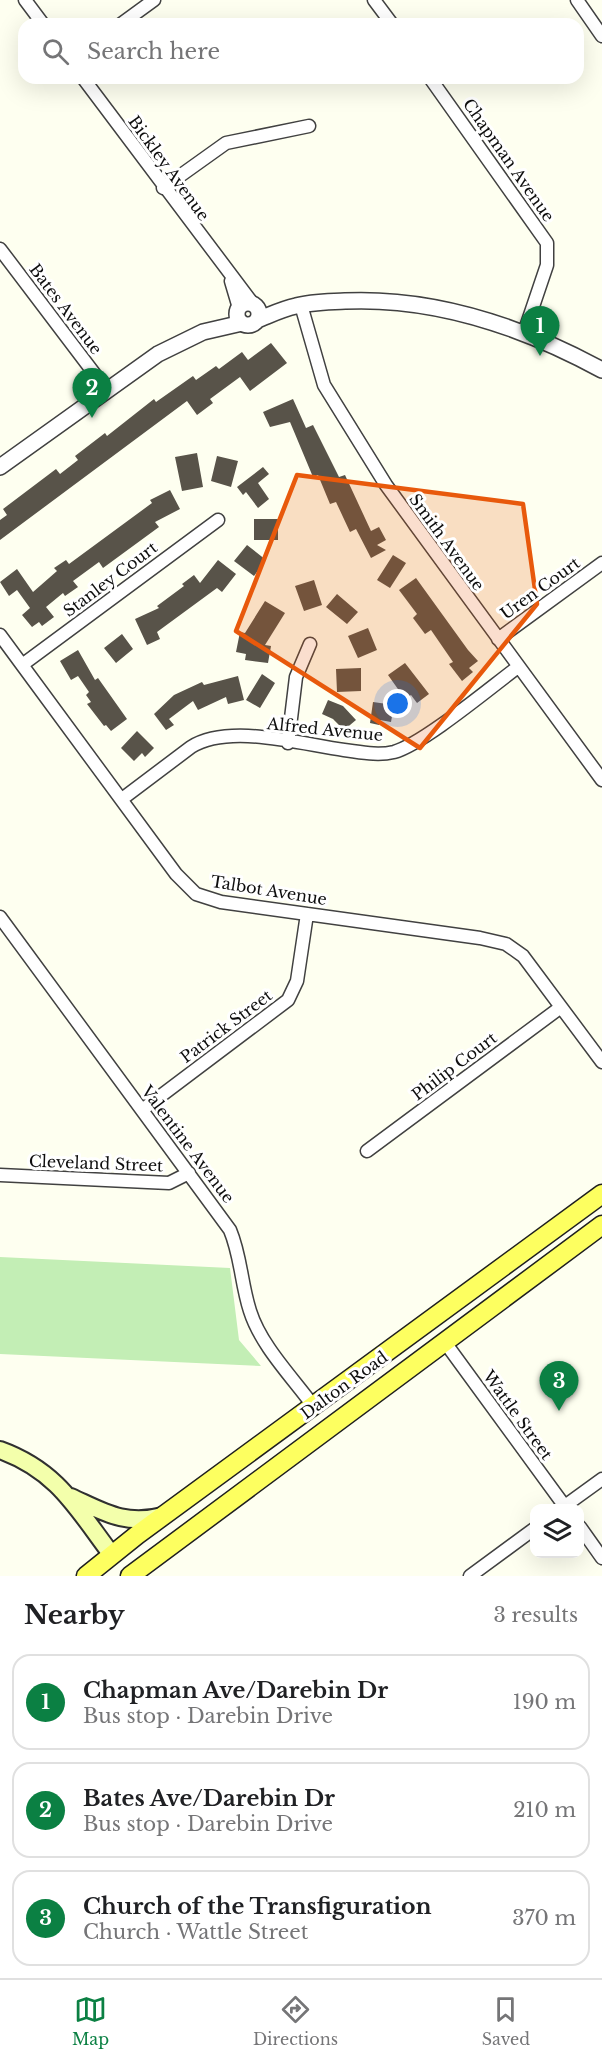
<!DOCTYPE html>
<meta charset="utf-8">
<style>
body{margin:0;font-family:"Libre Baskerville",serif;background:#f6f6f6;color:#202124}
.controls{position:absolute;right:18px;bottom:18px;display:grid;overflow:hidden;border-radius:12px;box-shadow:0 6px 24px #0002}
.controls button{width:54px;height:54px;display:grid;place-items:center;padding:0;border:0;border-bottom:2px solid #e0e0e0;background:#fff;color:#202124;font:30px sans-serif}
.you{position:absolute;left:398px;top:704px;width:21px;height:21px;margin:-15px;border:4px solid #fff;border-radius:50%;background:#1a73e8;box-shadow:0 0 0 9px #1a73e833}
.badge{display:grid;place-items:center;width:39px;height:39px;border-radius:50%;background:#0b8043;color:#fff;font-size:20px;font-weight:700}
.pin{position:absolute;translate:-50% -50px;filter:drop-shadow(0 2px 3px #0008)}
.pin::after{content:'';position:absolute;top:32px;width:21px;height:18px;background:inherit;clip-path:polygon(0 0,100% 0,50% 100%)}
.list{margin:0;padding:0;list-style:none}
h2{display:flex;justify-content:space-between;align-items:center;height:78px;margin:0;padding:0 24px;font-size:26px}
h2 small{font-size:20px;font-weight:400;color:#757577}
.list li{display:grid;grid-template-columns:39px 1fr auto;gap:18px;align-items:center;box-sizing:border-box;height:96px;margin:0 12px 12px;padding:0 12px;border:2px solid #e0e0e0;border-radius:18px}
.list b{display:block;font-size:22px;white-space:nowrap}
.list p{margin:0;font-size:20px;white-space:nowrap;color:#757577}
.list em{font-size:20px;font-style:normal;color:#757577}
.icon{flex:none;width:33px;height:33px;fill:none;stroke:currentColor;stroke-width:2;stroke-linecap:round;stroke-linejoin:round}
.map{position:relative;flex:none;width:602px;height:1576px;overflow:hidden}
.search{position:absolute;background:#fff;box-shadow:0 6px 24px #0002;left:18px;right:18px;top:18px;height:66px;display:flex;align-items:center;gap:15px;box-sizing:border-box;padding:0 21px;border-radius:18px;color:#757577;font-size:22px}
.sheet{height:402px;background:#fff}
nav{display:flex;justify-content:space-around;align-items:center;box-sizing:border-box;height:84px;border-top:2px solid #e0e0e0;background:#fff;font-size:16px;color:#757577}
nav a{display:grid;justify-items:center;gap:3px}
nav .on{color:#0b8043}
.map>svg:first-child{display:block}
.green{fill:#c3eeb5}
.building{fill:#585349}
.lines{fill:none;stroke-linecap:round;stroke-linejoin:round}
.minor-casing{stroke:#414141;stroke-width:15}
.tertiary-casing{stroke:#414141;stroke-width:18}
.secondary-casing{stroke:#303030;stroke-width:20}
.primary-casing{stroke:#1f1f1f;stroke-width:21}
.minor{stroke:#fff;stroke-width:12}
.tertiary{stroke:#fff;stroke-width:15}
.secondary{stroke:#f3ffab;stroke-width:16}
.primary{stroke:#fdff60;stroke-width:18}
.marked{fill:#e8590c;fill-opacity:0.2;stroke:#e8590c;stroke-width:4.5;stroke-linejoin:round}
.labels{text-anchor:middle;stroke-width:6;stroke-linejoin:round;paint-order:stroke}
.street-label{font-size:16px;fill:#0e0e0e;stroke:#fff}
</style>
<div class="map">
<svg width="602" height="1576" viewBox="0 0 602 1576">
<rect width="100%" height="100%" fill="#fefff0"/>
<path class="green" d="M0,1257L230,1268L239,1340L261,1366L0,1354Z"/>
<path class="building" d="M271,343L287,363L250,391L240,377L210,399L213,403L197,415L187,401L0,540V520L7,515L3,509L56,469L60,474L78,460L75,456L105,433L107,436L154,399L156,402L193,376L196,380L216,366L219,369L242,352L248,360Z
M293,399L306,428L313,425L339,477L345,475L371,531L379,527L386,540L377,545L386,550L371,558L356,529L350,532L336,502L330,504L318,475L313,477L290,422L270,427L263,412Z
M197,453L203,487L182,491L175,457Z
M217,456L238,461L231,487L211,481Z
M263,467L269,474L258,483L269,499L258,508L246,492L243,495L237,487Z
M170,490L180,509L155,522L159,527L103,568L99,562L73,581L78,587L65,596L63,593L46,607L54,617L42,626L39,622L32,627L22,615L30,608L17,590L9,596L0,582L17,569L33,592L57,571L54,568L66,560L69,564L152,503L150,500Z
M254,519H278V540H254Z
M247,545L266,560L254,576L234,561Z
M393,555L406,563L390,588L377,580Z
M218,560L236,574L222,592L217,588L157,632L160,639L147,645L135,619L159,608L157,606L184,586L182,584L194,575L200,583Z
M416,578L468,650L478,661L469,668L473,672L462,681L449,664L453,662L431,630L425,634L413,618L417,614L399,590Z
M314,580L322,605L304,611L295,586Z
M337,594L358,612L347,624L326,607Z
M265,601L285,613L265,645L271,646L268,663L245,660L246,654L236,652L240,632L245,633Z
M368,628L377,650L358,658L348,636Z
M122,634L133,649L116,663L104,648Z
M78,650L95,680L98,678L127,719L111,731L106,725L104,726L87,704L91,702L86,695L89,692L78,676L71,680L60,661Z
M405,663L429,694L417,703L411,695L405,699L388,675Z
M361,668V691L337,692L336,669Z
M262,674L275,683L260,708L246,700Z
M238,676L244,700L228,704L226,697L198,710L193,701L169,719L174,725L166,730L154,714L174,695L202,682L204,685Z
M328,700L343,706L356,720L344,730L333,719L322,714Z
M373,702L394,705L391,722L380,720L379,725L370,723Z
M137,731L154,748L145,757L142,753L134,761L121,748Z"/>
<g class="lines">
<g class="minor-casing">
<path id="minor" d="M25,0L43,24
M374,0L392,24
M577,0L602,36
M121,24L154,0
M83,78L253,304
M430,78L547,243V265L524,333
M163,188L226,143L309,126
M0,249L106,389
M231,281L239,308
M301,305L324,385L386,485L602,780
M0,635L176,874L196,894L221,902L480,938L506,944L523,956L602,1062
M498,639L602,563
M22,665L218,520
M288,743L296,677L310,644
M122,799L191,747C229,723 300,744 344,750C360,752 377,756 394,752C423,744 491,687 518,667
M0,917L230,1230C241,1256 241,1283 250,1311C261,1346 293,1378 314,1407
M142,1110L288,1000L297,981L307,914
M367,1151L561,1007
M0,1175L169,1183L189,1173
M444,1341L566,1508
M562,1508L602,1479
M580,1527L602,1558
M470,1576L534,1529"/>
</g>
<g class="tertiary-casing">
<path id="tertiary" d="M237 314a11 11 0 1 1 22 0a11 11 0 1 1-22 0Z
M257,320C270,315 282,309 296,306C311,302 329,302 345,301C436,297 523,327 602,370
M0,467L158,354L203,332L242,323"/>
</g>
<g class="secondary-casing">
<path id="secondary" d="M0,1450C58,1471 77,1509 112,1555
M71,1497C104,1512 125,1526 163,1516"/>
</g>
<g class="primary-casing">
<path id="primary" d="M86,1576L137,1535L602,1194
M130,1576L602,1225"/>
</g>
<use href="#minor" class="minor"/>
<use href="#tertiary" class="tertiary"/>
<use href="#secondary" class="secondary"/>
<use href="#primary" class="primary"/>
</g>
<path class="marked" d="M297,475L523,504L537,604L420,748L236,631Z"/>
<g class="labels">
<g class="street-label">
<text transform="translate(509 160) rotate(55)" y="6">Chapman Avenue</text>
<text transform="translate(169 168) rotate(54)" y="6">Bickley Avenue</text>
<text transform="translate(66 309) rotate(53)" y="6">Bates Avenue</text>
<text transform="translate(447 542) rotate(54)" y="6">Smith Avenue</text>
<text transform="translate(110 579) rotate(-37)" y="6">Stanley Court</text>
<text transform="translate(540 588) rotate(-36)" y="6">Uren Court</text>
<text transform="translate(325 729) rotate(6)" y="6">Alfred Avenue</text>
<text transform="translate(269 890) rotate(9)" y="6">Talbot Avenue</text>
<text transform="translate(226 1026) rotate(-37)" y="6">Patrick Street</text>
<text transform="translate(454 1066) rotate(-37)" y="6">Philip Court</text>
<text transform="translate(188 1144) rotate(53)" y="6">Valentine Avenue</text>
<text transform="translate(96 1163) rotate(2)" y="6">Cleveland Street</text>
<text transform="translate(344 1385) rotate(-36)" y="6">Dalton Road</text>
<text transform="translate(518 1415) rotate(54)" y="6">Wattle Street</text>
</g>
</g>
</svg>
<div class="controls">
<button><svg class="icon" aria-label="layers" viewBox="0 0 24 24"><path d="M12 4l9 5-9 5-9-5zM3 14l9 5 9-5"/></svg></button>
</div>
<div class="you"></div>
<div class="pin badge" style="left:540px;top:356px">1</div>
<div class="pin badge" style="left:92px;top:418px">2</div>
<div class="pin badge" style="left:559px;top:1411px">3</div>
<div class="search"><svg class="icon" aria-label="search" viewBox="0 0 24 24"><circle cx="10" cy="10" r="6"/><path d="M15 15l6 6"/></svg>Search here</div>
</div>
<section class="sheet">
<h2>Nearby<small>3 results</small></h2>
<ul class="list">
<li><span class="badge">1</span><div><b>Chapman Ave/Darebin Dr</b><p>Bus stop · Darebin Drive</p></div><em>190 m</em></li>
<li><span class="badge">2</span><div><b>Bates Ave/Darebin Dr</b><p>Bus stop · Darebin Drive</p></div><em>210 m</em></li>
<li><span class="badge">3</span><div><b>Church of the Transfiguration</b><p>Church · Wattle Street</p></div><em>370 m</em></li>
</ul>
</section>
<nav>
<a class="on"><svg class="icon" aria-label="map" viewBox="0 0 24 24"><path d="M3 6l6-2 6 2 6-2v14l-6 2-6-2-6 2zM9 4v14M15 6v14"/></svg>Map</a>
<a><svg class="icon" aria-label="directions" viewBox="0 0 24 24"><path d="M12 3l9 9-9 9-9-9zM9 14v-3h6M13 9l2 2-2 2"/></svg>Directions</a>
<a><svg class="icon" aria-label="saved" viewBox="0 0 24 24"><path d="M7 4h10v16l-5-4-5 4z"/></svg>Saved</a>
</nav>
